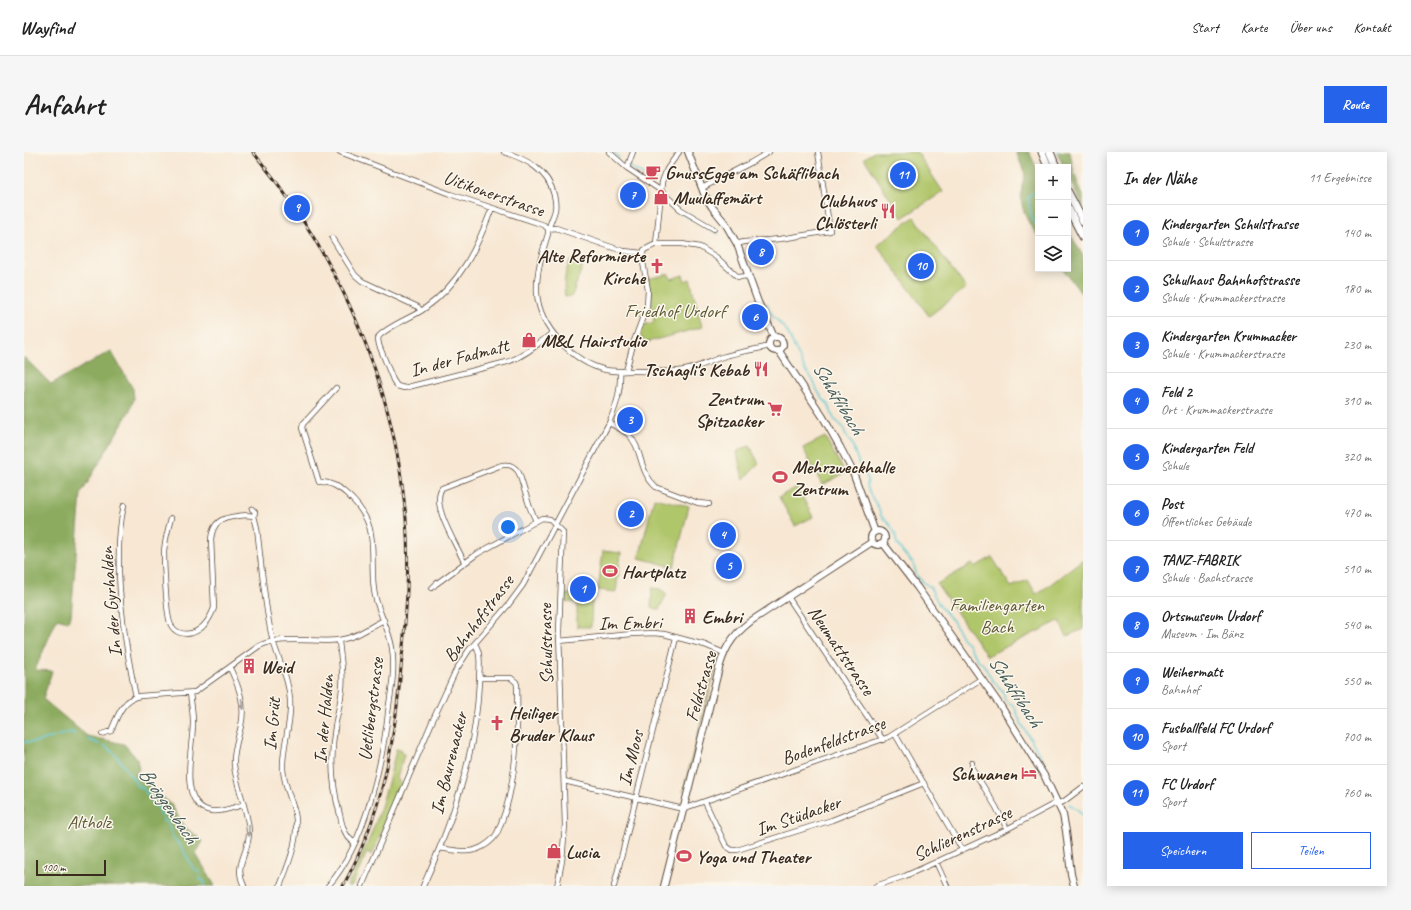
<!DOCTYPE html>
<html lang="de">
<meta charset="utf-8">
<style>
body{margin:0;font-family:Caveat,sans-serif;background:#f6f6f6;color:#222}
.controls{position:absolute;right:12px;top:12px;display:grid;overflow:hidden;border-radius:0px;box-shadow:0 2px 10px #0003}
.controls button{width:36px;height:36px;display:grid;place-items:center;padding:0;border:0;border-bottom:1px solid #e0e0e0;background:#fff;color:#222;font:20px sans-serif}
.scale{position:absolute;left:12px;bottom:10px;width:70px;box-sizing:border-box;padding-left:4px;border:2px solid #3b2a1e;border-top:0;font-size:11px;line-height:14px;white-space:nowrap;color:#3b2a1e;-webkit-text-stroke:3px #fbf7ec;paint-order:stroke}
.you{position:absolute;left:484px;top:375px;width:14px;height:14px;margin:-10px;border:3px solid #fff;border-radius:50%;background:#1a73e8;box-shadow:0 0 0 6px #1a73e833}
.badge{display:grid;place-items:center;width:26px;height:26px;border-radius:50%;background:#2563eb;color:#fff;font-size:13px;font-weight:700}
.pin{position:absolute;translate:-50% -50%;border:2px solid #fff;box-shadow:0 1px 4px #0006}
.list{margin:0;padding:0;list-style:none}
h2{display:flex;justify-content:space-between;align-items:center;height:52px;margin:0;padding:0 16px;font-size:17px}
h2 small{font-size:13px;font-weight:400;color:#767676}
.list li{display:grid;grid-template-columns:26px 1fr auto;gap:12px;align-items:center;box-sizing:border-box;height:56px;padding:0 16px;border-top:1px solid #e0e0e0}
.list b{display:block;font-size:15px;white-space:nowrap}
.list p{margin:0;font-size:13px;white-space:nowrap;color:#767676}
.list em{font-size:13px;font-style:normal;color:#767676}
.actions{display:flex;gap:8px;padding:12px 16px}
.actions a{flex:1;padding:9px 0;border:1px solid #2563eb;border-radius:0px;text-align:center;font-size:14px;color:#2563eb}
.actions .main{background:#2563eb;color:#fff}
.icon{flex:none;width:22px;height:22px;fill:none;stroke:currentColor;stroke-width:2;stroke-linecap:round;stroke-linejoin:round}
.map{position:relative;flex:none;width:1059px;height:734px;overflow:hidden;border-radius:0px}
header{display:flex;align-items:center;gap:24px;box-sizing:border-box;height:56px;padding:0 20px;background:#fff;border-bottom:1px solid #e0e0e0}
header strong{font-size:19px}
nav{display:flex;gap:22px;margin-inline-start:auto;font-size:14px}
.intro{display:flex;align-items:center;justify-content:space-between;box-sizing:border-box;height:96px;padding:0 24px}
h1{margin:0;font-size:28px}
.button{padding:10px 18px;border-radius:0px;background:#2563eb;color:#fff;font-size:14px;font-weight:700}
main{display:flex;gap:24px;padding:0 24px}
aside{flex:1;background:#fff;border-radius:0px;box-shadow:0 2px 10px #0003}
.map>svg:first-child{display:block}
.green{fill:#b0c66b;stroke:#767844}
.forest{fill:#8cab5f;stroke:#646a3e}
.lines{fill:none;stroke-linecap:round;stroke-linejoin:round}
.stream{stroke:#5cc8d4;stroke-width:1.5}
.minor-casing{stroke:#574639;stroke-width:6}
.major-casing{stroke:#574639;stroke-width:8}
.highway-casing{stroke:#574639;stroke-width:9}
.minor{stroke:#fff;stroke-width:4.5}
.major{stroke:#fff;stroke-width:6}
.highway{stroke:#fff;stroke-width:7}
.rail-casing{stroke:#3b2a1e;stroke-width:3}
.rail{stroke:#fbf7ec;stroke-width:1.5;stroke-dasharray:4.5;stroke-linecap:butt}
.oneway{fill:#a79f9a}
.labels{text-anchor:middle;stroke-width:3;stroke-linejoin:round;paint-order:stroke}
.poi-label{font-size:19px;font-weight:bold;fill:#3b2a1e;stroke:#fbf7ec;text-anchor:start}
.street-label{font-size:19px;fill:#3b2a1e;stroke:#fbf7ec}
.park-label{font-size:19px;fill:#5e5935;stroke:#fbf7ec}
.water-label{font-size:20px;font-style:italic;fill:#455955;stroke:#fbf7ec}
</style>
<header>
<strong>Wayfind</strong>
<nav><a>Start</a><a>Karte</a><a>Über uns</a><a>Kontakt</a></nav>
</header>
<div class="intro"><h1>Anfahrt</h1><a class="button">Route</a></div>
<main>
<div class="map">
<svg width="1059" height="734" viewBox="0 0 1059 734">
<rect width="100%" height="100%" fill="#fbf7ec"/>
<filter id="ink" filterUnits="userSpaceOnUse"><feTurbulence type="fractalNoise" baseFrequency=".025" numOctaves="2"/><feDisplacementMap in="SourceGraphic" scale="8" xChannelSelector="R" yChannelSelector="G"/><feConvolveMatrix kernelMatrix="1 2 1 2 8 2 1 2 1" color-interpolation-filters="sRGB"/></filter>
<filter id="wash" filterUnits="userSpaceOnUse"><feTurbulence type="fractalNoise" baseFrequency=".012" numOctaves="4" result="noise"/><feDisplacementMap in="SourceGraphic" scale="16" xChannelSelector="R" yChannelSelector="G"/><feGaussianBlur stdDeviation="0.9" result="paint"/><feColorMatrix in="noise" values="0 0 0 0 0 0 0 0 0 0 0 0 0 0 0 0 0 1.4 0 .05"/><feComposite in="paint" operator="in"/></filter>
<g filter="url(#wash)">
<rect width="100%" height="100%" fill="#f7e7d3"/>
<path class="green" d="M850,0H893L919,40L878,66L840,6Z
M890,65L942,136L905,164L853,93Z
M546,108L559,113L548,144L541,145C539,131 541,121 546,108Z
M645,122L647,127L659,123L661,129L666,127L678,175L620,191L616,181L620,173L630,170L623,127Z
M801,285L821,321L798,333L779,296Z
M726,294L735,312L720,327L718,324L713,300L716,297Z
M773,335L789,365L771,374L755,345Z
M630,346L665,354L650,415L615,406Z
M579,399L597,401L592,440L574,438Z
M968,405L987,435L1004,428L1012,442L1023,435L1059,407V477L1043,484L1035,469L963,504L913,432L948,412L951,415Z
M628,436L636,437L642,441V444L635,457L627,456Z
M542,442H550V445L568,446L567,475H553V451L542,450Z
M693,510L666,616L659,640L692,511Z
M372,597H377L380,603L373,626L378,634L348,703L343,700L328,734H323C347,689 362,646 372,597Z"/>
<path class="forest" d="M992,0H1005L1014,19V84C998,63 993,48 1001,22Z
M1033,0H1046L1050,21L1059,44V55L1044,24V15H1040Z
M1044,78L1059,104V144L1039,117H1044Z
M87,199L109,237L110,247L106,258L57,342L47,464L44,470L33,467L11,518L28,519L19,547L63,584L100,592L113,607L115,618L112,620L115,628L122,629L129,638L147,652L160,675L179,689L172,702L191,734H0V205L27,232Z"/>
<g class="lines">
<path class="stream" d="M590,0L595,6
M1034,0V1
M604,14L631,30
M1009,40L1004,47L1008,66L1014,75
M645,51L654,60L668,67
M683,76L694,82
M743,152L745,159L763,179L781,218L789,228L793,238L798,246L804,252L810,267L819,275L821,282L828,292L835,312L844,327L843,334L847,344L854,355L857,364L866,373L871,382L873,392L880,402L889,411L893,424L900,431L906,435L915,453L929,469L939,487L944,491L948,499L955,509L959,512L968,528L979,539L981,548L990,554L997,571L1020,610L1023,618
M63,587L75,592
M0,590H12L47,580L51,582
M79,593C92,599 105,622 114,634L119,636L131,654L135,656L136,663L139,665V669L143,670L150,687L157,694L169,716L175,720L176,727L181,730V734
M1045,652L1053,657L1059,663"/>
</g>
</g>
<g filter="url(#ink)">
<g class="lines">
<g class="minor-casing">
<path id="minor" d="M316,0L426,42L520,73L524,77
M480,0C502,7 524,18 530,43C531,47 532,53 531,58C529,67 524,73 524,82C518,101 512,121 513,141C515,175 550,211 582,218C592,220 603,219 612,219C629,219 645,221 661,218C674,216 686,209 698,205C713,200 730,198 746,194
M585,0L603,16L636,38L656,57L690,77
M603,16L609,0
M678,36L726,11L745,0
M468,56C453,96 436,132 400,157C387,166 366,173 355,184L354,187L355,193L369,228L373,234L380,236L483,210C501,204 514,192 528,181
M524,77L532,76L590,96L600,99L618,101
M308,86L331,123L338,129L394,155L397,159
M632,92L638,30L643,17L655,0
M713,92L720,90L756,87L806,79L794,0
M602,219L610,189L623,154L624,138L618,105L620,98L632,92H658L676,95L692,105L714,125L724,124
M585,271C591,274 598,277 604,282C619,296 614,319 632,335L674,351L685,352
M100,353C87,410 100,488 112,545
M228,357L231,360L230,364L233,376C237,410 240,448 247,481C252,504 265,525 266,548C268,572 258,592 259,617C260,633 267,646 271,661C276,686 265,711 256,734
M147,366C144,377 141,388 140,399C140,410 142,465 147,473C151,481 160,483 168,481C180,477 186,467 190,456L187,387C189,369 198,366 214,364C219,363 225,363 230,364
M440,410C433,393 406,353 418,336L475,314C484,311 490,313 495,321L506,356L512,369
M408,436L412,432L453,402L518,366L526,367L539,380L535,479L541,673L538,709L533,734
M764,445L859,588
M315,488C316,504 320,520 318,536C317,550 313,562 311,575C306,605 308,634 316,663C318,674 321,685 331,691
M535,489L608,482L629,481L640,482L681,493L700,501
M206,516C215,535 222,553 217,574C214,587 209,599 210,613C212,635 225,660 225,681C225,701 209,713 220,734
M166,541C167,550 169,560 169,569C170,593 153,647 183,658C194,662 209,655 219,653
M78,582L87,579C93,565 99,546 116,544L171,540L235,494C256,483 291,491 315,488C332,486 345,475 360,468
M871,582L938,697
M948,611V616L972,655L983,677
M540,629L655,656L664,655L865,585L957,527
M681,650L702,694L708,698H713L808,668L900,631
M416,696C429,698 444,702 456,696C461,694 469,688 472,683C476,676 478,668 481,660C493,621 494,575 493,533L492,530L487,526H455
M912,710L923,734
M304,734C342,692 359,608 365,553C368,534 371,515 368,496C365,475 352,457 350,438C345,399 358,375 324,343C317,336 305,329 295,330L278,276L279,272L312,236
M338,734L408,570L432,518L445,498L485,452L499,433L585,271C593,252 597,239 596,219
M399,734C429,669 452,602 455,530C455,518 458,502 451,492
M590,734L652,486
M852,734L881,724L910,711L983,677L1030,652L1039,650L1059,635"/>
</g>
<g class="major-casing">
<path id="major" d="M664,0L681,44L688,55L701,71L713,92L734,150L750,185
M745 192a7 7 0 1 1 14 0a7 7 0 1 1-14 0Z
M755,199L799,265L816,295L829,320L851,380
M847 386a7 7 0 1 1 14 0a7 7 0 1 1-14 0Z
M859,391L893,435L978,556L1021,625L1039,663L1042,679L1047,722L1050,734
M640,734L693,524C699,499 706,485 727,469L848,390"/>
</g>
<g class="highway-casing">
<path id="highway" d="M1018,0L1024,15
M1026,0L1032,15
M1044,40L1059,69
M1044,56L1059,85"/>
</g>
<use href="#minor" class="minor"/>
<use href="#major" class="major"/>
<use href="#highway" class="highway"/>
<g class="rail-casing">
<path id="rail" d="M229,0C315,104 371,232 382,367C386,417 382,466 377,516C370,595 358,663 319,734"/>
</g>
<use href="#rail" class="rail"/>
</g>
<defs><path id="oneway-solid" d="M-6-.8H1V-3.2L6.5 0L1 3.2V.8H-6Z"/></defs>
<g class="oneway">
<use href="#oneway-solid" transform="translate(218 552) rotate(84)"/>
<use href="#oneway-solid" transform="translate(225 679) rotate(89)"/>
</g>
</g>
<defs>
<g id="cafe-bare" transform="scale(1.2)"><path d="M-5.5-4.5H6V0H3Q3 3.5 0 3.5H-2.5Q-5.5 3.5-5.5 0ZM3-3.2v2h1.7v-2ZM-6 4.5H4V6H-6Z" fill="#d1495b" stroke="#fbf7ec" stroke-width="2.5" paint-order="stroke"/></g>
<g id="shop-bare" transform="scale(1.2)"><path d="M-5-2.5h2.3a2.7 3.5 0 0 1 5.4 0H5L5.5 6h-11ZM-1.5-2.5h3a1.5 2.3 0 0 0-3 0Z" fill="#d1495b" stroke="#fbf7ec" stroke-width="2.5" paint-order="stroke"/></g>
<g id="restaurant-bare" transform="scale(1.2)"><path d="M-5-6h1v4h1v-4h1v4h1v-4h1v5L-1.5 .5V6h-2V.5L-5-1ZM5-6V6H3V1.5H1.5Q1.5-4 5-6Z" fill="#d1495b" stroke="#fbf7ec" stroke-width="2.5" paint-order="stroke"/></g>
<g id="church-bare" transform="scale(1.2)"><path d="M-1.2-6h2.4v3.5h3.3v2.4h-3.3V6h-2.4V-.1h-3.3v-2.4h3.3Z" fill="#d1495b" stroke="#fbf7ec" stroke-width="2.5" paint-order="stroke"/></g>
<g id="supermarket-bare" transform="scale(1.2)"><path d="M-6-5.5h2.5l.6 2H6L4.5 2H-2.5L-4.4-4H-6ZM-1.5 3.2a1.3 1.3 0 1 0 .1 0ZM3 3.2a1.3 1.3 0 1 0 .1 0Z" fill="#d1495b" stroke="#fbf7ec" stroke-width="2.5" paint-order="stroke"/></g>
<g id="stadium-bare" transform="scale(1.2)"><path d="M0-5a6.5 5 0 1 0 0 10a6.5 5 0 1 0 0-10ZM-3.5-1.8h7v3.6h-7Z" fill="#d1495b" stroke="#fbf7ec" stroke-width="2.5" paint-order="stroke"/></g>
<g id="building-bare" transform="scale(1.2)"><path d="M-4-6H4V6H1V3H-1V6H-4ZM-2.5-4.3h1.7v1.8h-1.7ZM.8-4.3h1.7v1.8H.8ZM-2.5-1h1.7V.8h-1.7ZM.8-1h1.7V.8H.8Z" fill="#d1495b" stroke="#fbf7ec" stroke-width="2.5" paint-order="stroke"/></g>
<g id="hotel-bare" transform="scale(1.2)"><path d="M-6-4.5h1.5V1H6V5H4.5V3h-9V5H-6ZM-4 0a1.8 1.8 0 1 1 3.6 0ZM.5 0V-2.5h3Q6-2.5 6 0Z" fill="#d1495b" stroke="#fbf7ec" stroke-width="2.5" paint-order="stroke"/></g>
</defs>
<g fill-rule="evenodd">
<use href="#cafe-bare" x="629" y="20"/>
<use href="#shop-bare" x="637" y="45"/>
<use href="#restaurant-bare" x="864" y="59"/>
<use href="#church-bare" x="633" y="114"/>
<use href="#shop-bare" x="505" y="188"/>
<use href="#restaurant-bare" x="737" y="217"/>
<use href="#supermarket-bare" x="751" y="257"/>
<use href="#stadium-bare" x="756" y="325"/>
<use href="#stadium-bare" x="586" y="419"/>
<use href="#building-bare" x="666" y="464"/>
<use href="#building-bare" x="225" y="514"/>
<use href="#church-bare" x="473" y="571"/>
<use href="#hotel-bare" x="1005" y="621"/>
<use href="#shop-bare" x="530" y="699"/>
<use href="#stadium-bare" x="660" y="704"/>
</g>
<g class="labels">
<g class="poi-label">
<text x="641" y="27">GnussEgge am Schäflibach</text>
<text x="649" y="52">Muulaffemärt</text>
<text x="852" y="55" text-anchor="end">Clubhuus<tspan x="852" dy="22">Chlösterli</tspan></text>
<text x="621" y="110" text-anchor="end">Alte Reformierte<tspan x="621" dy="22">Kirche</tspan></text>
<text x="517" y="195">M&amp;L Hairstudio</text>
<text x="725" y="224" text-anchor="end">Tschagli's Kebab</text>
<text x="739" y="253" text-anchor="end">Zentrum<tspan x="739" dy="22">Spitzacker</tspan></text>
<text x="768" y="321">Mehrzweckhalle<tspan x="768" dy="22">Zentrum</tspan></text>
<text x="598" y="426">Hartplatz</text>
<text x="678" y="471">Embri</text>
<text x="237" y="521">Weid</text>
<text x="485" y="567">Heiliger<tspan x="485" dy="22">Bruder Klaus</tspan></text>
<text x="993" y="628" text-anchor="end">Schwanen</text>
<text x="542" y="706">Lucia</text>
<text x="672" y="711">Yoga und Theater</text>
</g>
<g class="street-label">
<text transform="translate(470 41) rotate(19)" y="7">Uitikonerstrasse</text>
<text transform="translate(435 205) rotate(-15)" y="7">In der Fadmatt</text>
<text transform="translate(86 450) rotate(-95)" y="7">In der Gyrhalden</text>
<text transform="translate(454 466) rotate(-53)" y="7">Bahnhofstrasse</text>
<text transform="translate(606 470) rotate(-1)" y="7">Im Embri</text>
<text transform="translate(521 492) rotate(-91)" y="7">Schulstrasse</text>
<text transform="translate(818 498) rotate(56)" y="7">Neumattstrasse</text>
<text transform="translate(676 534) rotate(-74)" y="7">Feldstrasse</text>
<text transform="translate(346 557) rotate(-83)" y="7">Uetlibergstrasse</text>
<text transform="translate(299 567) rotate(-85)" y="7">In der Halden</text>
<text transform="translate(247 572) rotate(-85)" y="7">Im Grüt</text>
<text transform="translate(809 588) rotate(-20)" y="7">Bodenfeldstrasse</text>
<text transform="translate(606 606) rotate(-76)" y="7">Im Moos</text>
<text transform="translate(424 611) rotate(-76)" y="7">Im Baurenacker</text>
<text transform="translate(774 663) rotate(-19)" y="7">Im Stüdacker</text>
<text transform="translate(938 681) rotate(-25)" y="7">Schlierenstrasse</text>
</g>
<g class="park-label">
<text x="651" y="165">Friedhof Urdorf</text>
<text x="973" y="459">Familiengarten<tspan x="973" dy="22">Bach</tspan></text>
<text x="65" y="676">Altholz</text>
</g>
<g class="water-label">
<text transform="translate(815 246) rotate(59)" y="7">Schäflibach</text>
<text transform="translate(992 539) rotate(57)" y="7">Schäflibach</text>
<text transform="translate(145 653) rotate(55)" y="7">Bröggenbach</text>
</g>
</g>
</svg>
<div class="controls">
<button>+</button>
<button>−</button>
<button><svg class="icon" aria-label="layers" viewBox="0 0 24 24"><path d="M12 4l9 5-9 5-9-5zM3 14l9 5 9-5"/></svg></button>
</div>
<div class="scale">100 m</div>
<div class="you"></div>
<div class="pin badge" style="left:559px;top:437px">1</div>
<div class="pin badge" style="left:607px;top:362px">2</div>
<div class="pin badge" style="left:606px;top:268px">3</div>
<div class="pin badge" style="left:699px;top:383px">4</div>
<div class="pin badge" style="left:705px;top:414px">5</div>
<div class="pin badge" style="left:731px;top:165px">6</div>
<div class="pin badge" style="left:609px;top:43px">7</div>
<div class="pin badge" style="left:737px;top:100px">8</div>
<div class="pin badge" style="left:273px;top:56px">9</div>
<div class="pin badge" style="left:897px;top:114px">10</div>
<div class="pin badge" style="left:879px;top:23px">11</div>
</div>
<aside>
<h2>In der Nähe<small>11 Ergebnisse</small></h2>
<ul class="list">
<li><span class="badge">1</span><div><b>Kindergarten Schulstrasse</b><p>Schule · Schulstrasse</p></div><em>140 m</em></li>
<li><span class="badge">2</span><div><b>Schulhaus Bahnhofstrasse</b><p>Schule · Krummackerstrasse</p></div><em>180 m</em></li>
<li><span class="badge">3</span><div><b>Kindergarten Krummacker</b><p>Schule · Krummackerstrasse</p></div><em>230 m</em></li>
<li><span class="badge">4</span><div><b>Feld 2</b><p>Ort · Krummackerstrasse</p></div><em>310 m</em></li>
<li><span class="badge">5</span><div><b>Kindergarten Feld</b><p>Schule</p></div><em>320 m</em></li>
<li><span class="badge">6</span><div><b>Post</b><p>Öffentliches Gebäude</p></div><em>470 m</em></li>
<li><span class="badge">7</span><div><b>TANZ-FABRIK</b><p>Schule · Bachstrasse</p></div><em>510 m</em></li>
<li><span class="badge">8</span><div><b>Ortsmuseum Urdorf</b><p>Museum · Im Bänz</p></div><em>540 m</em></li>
<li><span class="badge">9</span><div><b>Weihermatt</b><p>Bahnhof</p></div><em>550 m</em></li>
<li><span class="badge">10</span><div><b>Fusballfeld FC Urdorf</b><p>Sport</p></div><em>700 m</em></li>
<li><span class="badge">11</span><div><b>FC Urdorf</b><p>Sport</p></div><em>760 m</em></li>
</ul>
<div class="actions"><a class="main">Speichern</a><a>Teilen</a></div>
</aside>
</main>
